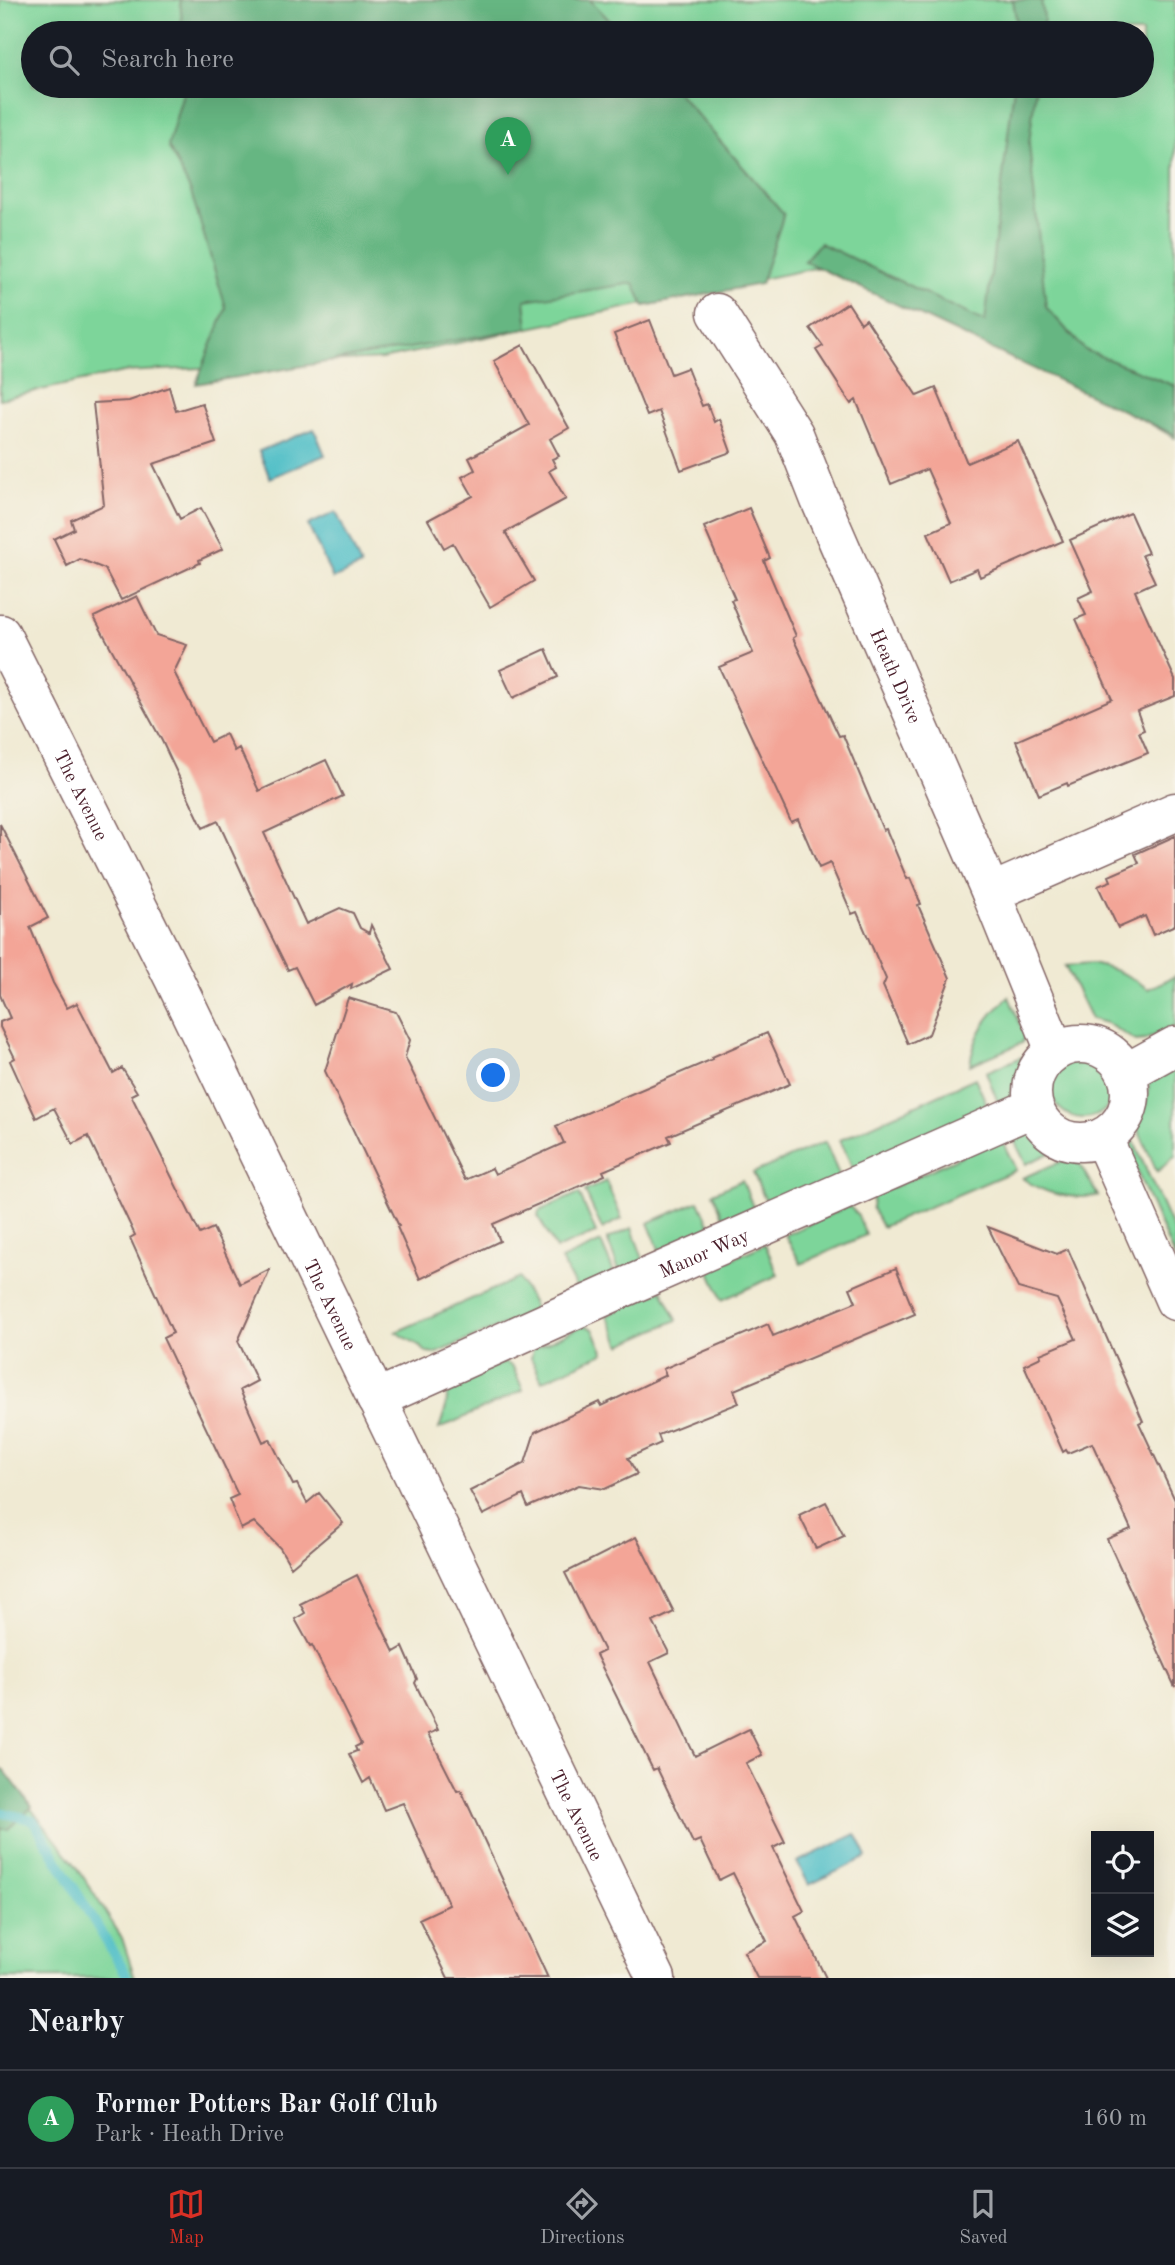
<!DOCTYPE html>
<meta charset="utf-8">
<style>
body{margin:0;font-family:"Old Standard TT",serif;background:#242831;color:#f1f3f6}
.controls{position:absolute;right:21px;bottom:21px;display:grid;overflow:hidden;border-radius:0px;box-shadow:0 7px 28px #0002}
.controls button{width:63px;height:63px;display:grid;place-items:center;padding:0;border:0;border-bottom:2px solid #363941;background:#171b24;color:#f1f3f6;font:35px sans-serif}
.you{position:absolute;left:494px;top:1076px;width:24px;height:24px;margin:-18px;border:5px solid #fff;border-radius:50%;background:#1a73e8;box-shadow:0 0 0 10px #1a73e833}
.badge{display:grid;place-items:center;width:46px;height:46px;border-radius:50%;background:#d93025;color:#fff;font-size:23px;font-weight:700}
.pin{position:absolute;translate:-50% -58px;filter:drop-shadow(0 2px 4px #0008)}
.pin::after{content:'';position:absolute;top:37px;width:24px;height:21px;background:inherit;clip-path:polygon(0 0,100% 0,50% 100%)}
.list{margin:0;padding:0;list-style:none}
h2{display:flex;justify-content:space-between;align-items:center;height:91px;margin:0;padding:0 28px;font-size:30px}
h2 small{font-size:23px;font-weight:400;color:#9ea1a6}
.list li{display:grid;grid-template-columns:46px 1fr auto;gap:21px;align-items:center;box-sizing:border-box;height:98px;padding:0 28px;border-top:2px solid #363941}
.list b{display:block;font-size:26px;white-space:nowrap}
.list p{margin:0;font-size:23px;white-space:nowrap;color:#9ea1a6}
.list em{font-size:23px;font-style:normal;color:#9ea1a6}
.icon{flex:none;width:38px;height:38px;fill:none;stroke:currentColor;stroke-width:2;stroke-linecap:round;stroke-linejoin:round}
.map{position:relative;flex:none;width:1175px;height:1978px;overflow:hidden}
.search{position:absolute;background:#171b24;box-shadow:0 7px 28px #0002;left:21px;right:21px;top:21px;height:77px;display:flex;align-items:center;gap:18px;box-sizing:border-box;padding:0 24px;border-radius:38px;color:#9ea1a6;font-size:26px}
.sheet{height:189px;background:#171b24}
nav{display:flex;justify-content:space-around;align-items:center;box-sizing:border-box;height:98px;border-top:2px solid #363941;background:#171b24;font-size:19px;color:#9ea1a6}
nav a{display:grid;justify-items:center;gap:4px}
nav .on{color:#d93025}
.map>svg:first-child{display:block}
.green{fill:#7dd59a;stroke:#647a62;stroke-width:2;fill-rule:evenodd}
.forest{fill:#66b682;stroke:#586a56;stroke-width:2}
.water{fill:#51bfc7;stroke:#4e6f79;stroke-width:2}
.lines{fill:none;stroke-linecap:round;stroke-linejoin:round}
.stream{stroke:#51bfc7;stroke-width:10}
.building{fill:#f3a597}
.minor-casing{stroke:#846666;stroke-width:41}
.minor{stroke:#fff;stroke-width:38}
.labels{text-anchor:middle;stroke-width:5;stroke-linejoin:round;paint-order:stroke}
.street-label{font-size:19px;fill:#4a1f2b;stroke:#f7f3e8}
</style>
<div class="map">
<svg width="1175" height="1978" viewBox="0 0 1175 1978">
<rect width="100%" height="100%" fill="#f7f3e8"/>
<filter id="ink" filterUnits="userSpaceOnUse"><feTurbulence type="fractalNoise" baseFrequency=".0143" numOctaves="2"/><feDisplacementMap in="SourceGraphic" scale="14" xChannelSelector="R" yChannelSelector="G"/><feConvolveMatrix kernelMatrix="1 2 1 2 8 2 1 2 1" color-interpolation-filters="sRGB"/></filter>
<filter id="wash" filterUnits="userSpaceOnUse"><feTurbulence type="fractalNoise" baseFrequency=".00686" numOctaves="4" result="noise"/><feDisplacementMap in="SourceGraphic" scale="28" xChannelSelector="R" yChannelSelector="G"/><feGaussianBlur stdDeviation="1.57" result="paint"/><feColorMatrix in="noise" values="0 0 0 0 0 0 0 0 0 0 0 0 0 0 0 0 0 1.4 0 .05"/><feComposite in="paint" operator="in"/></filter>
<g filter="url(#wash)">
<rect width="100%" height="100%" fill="#f0ead3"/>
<path class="green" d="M0,0H1175V438L989,330L829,265L382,359L123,372L0,399ZM33,33H1142V86H33Z
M1092,964C1114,969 1130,975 1148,989L1175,976V1026L1145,1040L1136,1041L1106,1023L1091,1019L1065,966Z
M1009,997L1025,1035L1022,1043L970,1065C974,1036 987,1016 1009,997Z
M1050 1085a33 33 0 1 1 66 0a33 33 0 1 1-66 0Z
M1024,1056L1014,1095L999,1105L986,1072Z
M1175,1059V1156L1157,1172L1136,1125C1145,1111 1148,1099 1149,1082Z
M975,1078L989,1109L854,1171L840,1140Z
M1029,1128C1041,1131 1051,1142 1063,1147L1026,1164L1011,1134Z
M1129,1131L1175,1234V1259L1124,1142Z
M1001,1138L1016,1170L882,1227L872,1208L873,1196Z
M825,1142L840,1177L769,1208L753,1173Z
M1062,1161L1079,1163L1098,1196C1069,1199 1045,1195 1022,1178Z
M742,1180L756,1214L727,1226L713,1193Z
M606,1181L622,1219L602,1229L585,1191Z
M579,1193L596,1233L556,1249L538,1216L539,1211Z
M699,1201L713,1232L661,1254L648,1223Z
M849,1206L857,1214L866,1235L801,1264L785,1235Z
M632,1228L644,1262L620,1273L607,1239Z
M601,1242L615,1275L578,1292L561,1260Z
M765,1244L778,1275L722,1300L709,1269Z
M519,1278L534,1306L533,1313L434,1354L427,1353L420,1346L396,1332Z
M662,1290L677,1320L621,1345L607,1315Z
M584,1325L593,1329L604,1353L542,1381L531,1358L533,1349Z
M505,1362L513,1367L523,1390L439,1429L446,1407L448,1388L454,1383Z
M9,1804L32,1810L77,1867L122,1938L135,1978H0V1807Z"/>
<path class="forest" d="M180,0H590L622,33H183Z
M1013,0H1041L1044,17L1042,33H1018Z
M185,86H672L784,214L761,284L644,306L634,283L525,300L528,328L196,384L226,308L191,192L168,146Z
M1014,86H1036L1029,144L1046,307L1085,350L1175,386V435L804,261L820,243L985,322Z
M0,1769L5,1771L32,1807L8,1829H0Z"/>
<path class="water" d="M314,429L325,455L270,478L259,451Z
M336,512L361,566L333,579L308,525Z
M856,1834L867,1857L809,1885L797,1862Z"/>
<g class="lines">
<path class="stream" d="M0,1812L33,1820L125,1972L127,1978"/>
</g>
<g id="blocks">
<path class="building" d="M848,303L861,323L866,319L917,396L936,388L967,463L1018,441L1063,541L980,577L977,569L949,581L928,533L951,523L927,469L891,484L856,400L851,404L816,350L823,346L810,328Z
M650,320L671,374L687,368L702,406L707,404L714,422L719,419L731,452L681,470L659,411L647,416L614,334Z
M523,345L569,428L550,439L559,456L552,459L556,467L549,471L566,499L505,532L534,581L490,607L453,543L444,548L428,520L473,496L462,477L475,470L469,458L529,425L494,361Z
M169,387L176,411L202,403L216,443L153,464L180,519L201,508L223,549L199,560L200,563L121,600L105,569L80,559L67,566L54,539L74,529L71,520L104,505L93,403L129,401Z
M749,508L770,558L764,561L796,636L793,638L839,736L843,735L883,830L886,829L907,879L910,878L921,904L918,905L950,978L929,1034L908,1044L883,986L886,979L857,912L852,914L830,863L819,868L798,819L791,822L719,667L753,653L731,600L735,599L704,527Z
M1130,513L1148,553L1142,555L1155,582L1135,591L1175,679V696L1137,711L1144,730L1139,732L1148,753L1068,786L1067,783L1039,795L1016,741L1112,699L1076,619L1086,615L1078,598L1093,591L1070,540Z
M137,596L156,635L187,645L174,672L210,742L226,734L234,751L239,748L259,791L326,760L343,796L264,833L306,924L340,908L353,913L360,928L369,933L371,925L393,969L351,989L352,984L314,1005L295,967L288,970L253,899H254L218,821L203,828L162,741L94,617Z
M546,649L558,677L513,698L500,670Z
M0,824L48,918L30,927L53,983L67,1008L77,1003L113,1073L122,1068L137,1092L131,1095L200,1234L213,1228L240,1284L270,1269L238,1341L257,1381L240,1390L263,1442L270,1439L293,1485L297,1484L307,1503L319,1493L343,1523L291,1567L280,1548L254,1522L241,1529L229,1499L238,1495L163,1338L173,1333L130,1238L135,1235L88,1136L73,1144L54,1108L36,1118L10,1061L15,1058L0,1027V1022L10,1018L0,995Z
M1175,836V925L1153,935L1145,916L1118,928L1098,886L1111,881L1109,876L1139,863L1135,854Z
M348,998L396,1012L410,1040L405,1057L465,1180L492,1168L495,1174L564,1143L556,1126L713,1059L712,1057L767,1033L790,1084L668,1136L671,1142L603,1171L605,1175L493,1224L500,1241L420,1279L397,1227L399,1226L325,1071Z
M988,1227L1057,1254L1068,1249L1143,1421L1139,1423L1175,1500V1687L1107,1539L1131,1529L1092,1443L1068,1453L1066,1450L1063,1452L1024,1365L1041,1357L1040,1354L1076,1339L1057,1299L1018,1288Z
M896,1268L915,1314L734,1390L739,1403L658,1435L661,1443L628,1458L637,1474L605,1489L579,1485L528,1507L523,1495L483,1515L470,1491L525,1463L535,1432L599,1402L601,1406L666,1375L663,1369L768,1324L773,1336L856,1302L850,1288Z
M826,1502L844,1536L816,1549L799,1515Z
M636,1537L674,1612L653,1622L669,1653L650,1662L695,1756L749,1729L762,1755L746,1763L785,1842L773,1848L804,1911L795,1916L826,1978H757L744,1952L767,1941L733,1873L719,1880L700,1840L693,1843L657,1768L653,1770L596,1655L604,1651L565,1573Z
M357,1575L394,1652L403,1647L417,1679L415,1683L438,1730L428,1734L457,1791L461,1790L548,1978H448L419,1919L449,1905L403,1803L384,1810L370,1778L363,1783L349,1754L357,1751L355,1747L361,1744L312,1645L310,1646L295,1619L305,1613L300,1604Z"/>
</g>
</g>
<g filter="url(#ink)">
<use href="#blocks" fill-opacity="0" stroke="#846666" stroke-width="2"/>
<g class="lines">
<g class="minor-casing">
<g id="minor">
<path id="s1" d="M717,313L794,434L820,500L991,893L1055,1051"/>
<path id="s2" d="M1,634L174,979L656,1978"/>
<path d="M991,893L1175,812"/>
<circle cx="1081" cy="1093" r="49"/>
<path d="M1126,1073L1175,1046"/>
<path d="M1103,1138L1175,1301"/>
<path id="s3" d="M376,1399L623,1288L1032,1108"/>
</g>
</g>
<use href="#minor" class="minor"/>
</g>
</g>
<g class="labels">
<g class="street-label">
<text dy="7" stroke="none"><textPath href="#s1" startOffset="406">Heath Drive</textPath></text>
<text dy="7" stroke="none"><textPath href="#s2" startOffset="180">The Avenue</textPath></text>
<text dy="7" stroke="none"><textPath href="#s3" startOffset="359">Manor Way</textPath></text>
<text dy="7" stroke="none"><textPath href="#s2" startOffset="747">The Avenue</textPath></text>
<text dy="7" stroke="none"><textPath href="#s2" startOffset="1314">The Avenue</textPath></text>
</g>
</g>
</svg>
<div class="controls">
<button><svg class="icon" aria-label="locate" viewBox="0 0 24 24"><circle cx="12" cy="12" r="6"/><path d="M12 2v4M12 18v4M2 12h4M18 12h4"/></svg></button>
<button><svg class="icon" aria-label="layers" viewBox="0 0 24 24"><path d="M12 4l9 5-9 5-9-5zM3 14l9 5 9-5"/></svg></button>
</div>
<div class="you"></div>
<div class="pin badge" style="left:508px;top:175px;background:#2e9e5b">A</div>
<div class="search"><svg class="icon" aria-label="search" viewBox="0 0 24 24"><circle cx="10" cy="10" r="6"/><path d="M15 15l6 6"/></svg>Search here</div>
</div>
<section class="sheet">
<h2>Nearby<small></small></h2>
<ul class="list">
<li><span class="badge" style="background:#2e9e5b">A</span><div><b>Former Potters Bar Golf Club</b><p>Park · Heath Drive</p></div><em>160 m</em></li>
</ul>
</section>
<nav>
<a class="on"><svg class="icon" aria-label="map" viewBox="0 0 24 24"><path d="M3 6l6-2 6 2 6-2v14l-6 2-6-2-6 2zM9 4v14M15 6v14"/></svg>Map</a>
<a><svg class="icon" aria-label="directions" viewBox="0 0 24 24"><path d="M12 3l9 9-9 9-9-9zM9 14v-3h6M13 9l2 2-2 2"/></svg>Directions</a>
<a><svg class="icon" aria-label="saved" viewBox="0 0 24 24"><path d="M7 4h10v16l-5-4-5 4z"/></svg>Saved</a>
</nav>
